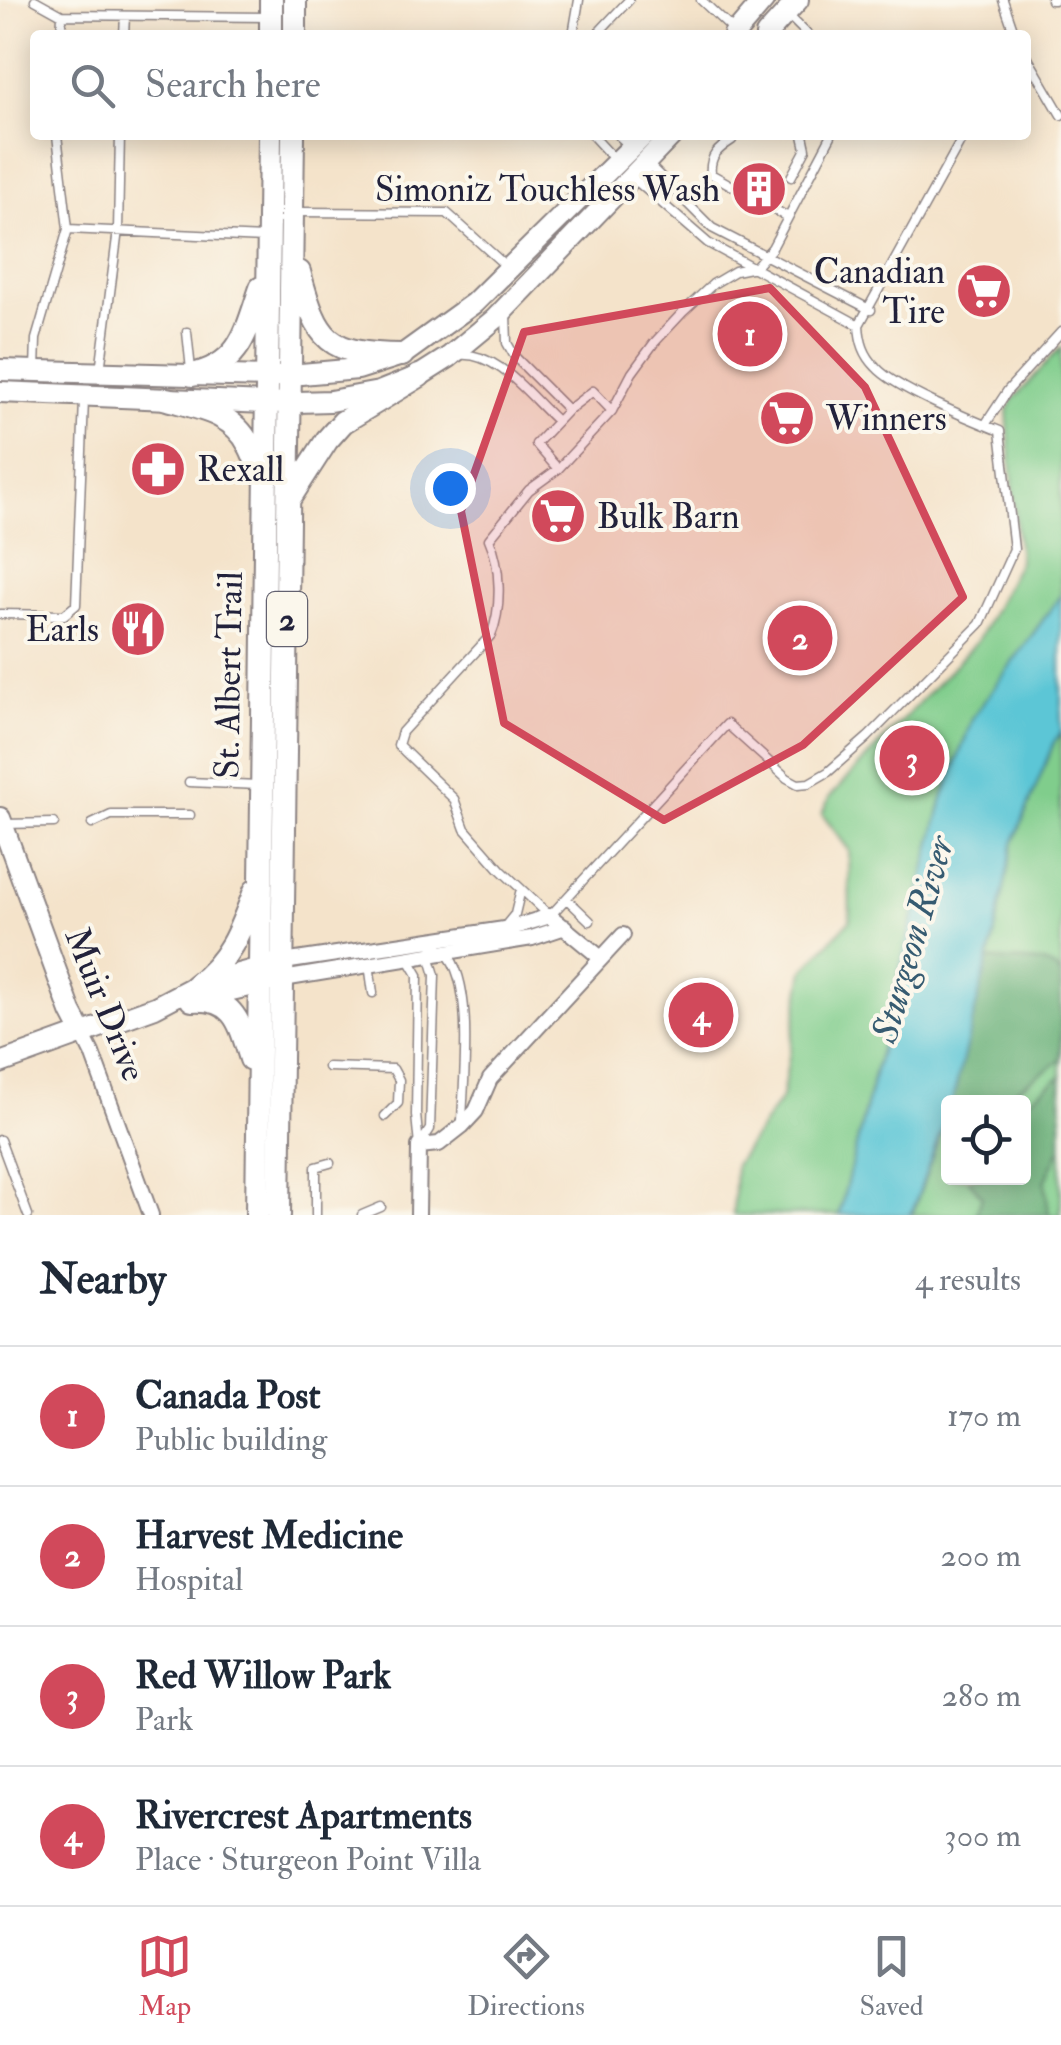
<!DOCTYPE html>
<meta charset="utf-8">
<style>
body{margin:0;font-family:"IM FELL Double Pica",serif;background:#f6f6f7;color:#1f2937}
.controls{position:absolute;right:30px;bottom:30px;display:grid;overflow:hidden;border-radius:10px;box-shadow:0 5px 25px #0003}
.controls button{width:90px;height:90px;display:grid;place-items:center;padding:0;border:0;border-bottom:2px solid #e0e1e3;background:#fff;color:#1f2937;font:50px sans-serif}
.you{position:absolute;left:450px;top:488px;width:35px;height:35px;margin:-25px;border:8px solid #fff;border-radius:50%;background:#1a73e8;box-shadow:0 0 0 15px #1a73e833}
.badge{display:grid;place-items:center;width:65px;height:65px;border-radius:50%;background:#d1495b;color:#fff;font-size:32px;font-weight:700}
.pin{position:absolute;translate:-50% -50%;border:5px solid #fff;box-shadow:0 2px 10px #0006}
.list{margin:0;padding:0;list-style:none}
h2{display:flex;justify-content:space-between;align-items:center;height:130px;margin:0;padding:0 40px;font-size:42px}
h2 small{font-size:32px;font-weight:400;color:#747a83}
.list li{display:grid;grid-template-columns:65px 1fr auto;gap:30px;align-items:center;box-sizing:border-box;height:140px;padding:0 40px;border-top:2px solid #e0e1e3}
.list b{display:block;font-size:38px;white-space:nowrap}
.list p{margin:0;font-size:32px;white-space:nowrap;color:#747a83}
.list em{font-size:32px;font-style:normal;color:#747a83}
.icon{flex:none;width:55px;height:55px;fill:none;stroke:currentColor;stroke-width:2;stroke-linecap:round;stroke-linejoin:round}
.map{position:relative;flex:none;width:1061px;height:1215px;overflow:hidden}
.search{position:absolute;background:#fff;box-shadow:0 5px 25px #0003;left:30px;right:30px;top:30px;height:110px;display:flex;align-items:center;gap:25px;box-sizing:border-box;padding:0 35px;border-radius:10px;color:#747a83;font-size:38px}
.sheet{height:690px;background:#fff}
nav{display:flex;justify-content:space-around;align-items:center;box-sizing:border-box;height:140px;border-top:2px solid #e0e1e3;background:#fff;font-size:28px;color:#747a83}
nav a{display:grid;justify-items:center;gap:5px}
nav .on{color:#d1495b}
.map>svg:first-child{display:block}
.green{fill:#80cd8c;stroke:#517864;stroke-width:2.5}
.forest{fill:#68b078;stroke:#45695a;stroke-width:2.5}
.water{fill:#5bc6d6;stroke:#3e7488;stroke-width:2.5}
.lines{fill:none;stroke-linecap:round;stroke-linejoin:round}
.lane-casing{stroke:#8b8282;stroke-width:11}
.street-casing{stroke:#8b8282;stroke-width:18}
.secondary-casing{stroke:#8b8282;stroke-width:24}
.primary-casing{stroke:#8b8282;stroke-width:26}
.lane{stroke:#fff;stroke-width:8}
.street{stroke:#fff;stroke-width:14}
.secondary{stroke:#fff;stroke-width:20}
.primary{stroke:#fff;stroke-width:22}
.marked{fill:#d1495b;fill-opacity:0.2;stroke:#d1495b;stroke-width:8;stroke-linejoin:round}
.labels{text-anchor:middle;stroke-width:8;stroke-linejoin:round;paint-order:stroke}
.shield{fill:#fbf7ec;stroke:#636270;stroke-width:2.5}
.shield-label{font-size:32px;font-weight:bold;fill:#22223b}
.poi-label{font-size:35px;fill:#22223b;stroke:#fbf7ec;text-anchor:end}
.street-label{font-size:35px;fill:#22223b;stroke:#fbf7ec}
.water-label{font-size:38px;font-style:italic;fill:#365b71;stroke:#fbf7ec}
</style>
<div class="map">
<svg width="1061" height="1215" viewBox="0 0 1061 1215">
<rect width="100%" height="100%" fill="#fbf7ec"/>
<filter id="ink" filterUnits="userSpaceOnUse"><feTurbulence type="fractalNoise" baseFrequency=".01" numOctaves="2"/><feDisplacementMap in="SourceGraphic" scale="20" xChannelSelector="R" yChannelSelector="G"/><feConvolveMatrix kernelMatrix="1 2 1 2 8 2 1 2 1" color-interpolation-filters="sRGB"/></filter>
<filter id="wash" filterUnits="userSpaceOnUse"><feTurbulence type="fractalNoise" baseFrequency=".0048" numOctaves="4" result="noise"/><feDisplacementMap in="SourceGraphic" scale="40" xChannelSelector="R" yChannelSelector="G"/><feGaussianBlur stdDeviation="2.25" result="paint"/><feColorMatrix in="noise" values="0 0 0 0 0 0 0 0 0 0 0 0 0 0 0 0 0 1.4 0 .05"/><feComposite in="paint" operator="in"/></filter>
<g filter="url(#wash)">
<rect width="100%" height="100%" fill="#f4e3ca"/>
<path class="green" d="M1061,347V595L973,717L943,798L839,1215H733L735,1165L782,1097L804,970L850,920L849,850L822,814L829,798L978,640L1019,561L1007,413L1013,400Z
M1061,732V1215H912L948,1112V1178H1024V1102H952L993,941L1013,844L1054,742Z"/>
<path class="forest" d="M988,959C1010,963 1049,955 1061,975V1060L997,1102H950Z
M1061,1076V1147L1045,1182L1049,1215H976L982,1196L967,1178H1024V1103Z"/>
<path class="water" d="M1061,595V732L1054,742L1013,844L993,941L952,1102H948V1112L911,1215H839L943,798L973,717Z"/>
</g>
<g filter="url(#ink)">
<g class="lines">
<g class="lane-casing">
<path id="lane" d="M35,0L62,15L61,35
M701,0L734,31
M1003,0L1015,35
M1051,0H1054
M62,15L268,17
M789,16L808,35
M124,35L125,16
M573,35L579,0
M596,35L629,0
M1026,55L1061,115
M592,135L616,161
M618,135L630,146
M831,136L772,248L755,267L735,271L713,284L683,312L654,343L632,373L612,411L558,469L529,490L489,539C501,565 502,610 491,635L402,732L398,745L454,799L465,829L501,870L550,916L727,724L787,778L798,784L809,783L828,772L868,737L980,624L1014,549L1000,431C972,420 894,388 876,367C864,355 860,342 859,325L964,135
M732,140C718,149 709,156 711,174L788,217
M647,163L712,228L871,310
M791,177L806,149L803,135
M633,178L708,243L859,325
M297,212L447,213L507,267
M68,229L264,238
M506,314L507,343L515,357L568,410
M187,332L191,370
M459,355C498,351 530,397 557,421
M35,370L36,339L68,229L57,135
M100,371L118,230L120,135
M985,425L1008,390L1061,332
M558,469L536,444L568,410L593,391L612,411
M0,614L64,615L76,605L84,400
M189,782L258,785
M4,824L54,823
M92,824L111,815H190
M567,899L590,921
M506,925L515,914L521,889
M425,942C432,945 441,948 446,953C475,983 463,1082 462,1122
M408,958L418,975L416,1115L419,1146
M369,964L373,993
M328,1067L393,1069L399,1080L398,1103L385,1116
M0,1140L28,1215
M419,1146L430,1129L435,975L429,955
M316,1215V1167L330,1163
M362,1215L381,1207"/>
</g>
<g class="street-casing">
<path id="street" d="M283,962L511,928L550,916L601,958
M283,979L532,938L565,927
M82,1033L92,1053L151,1215
M418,1215L419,1146L439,1144L462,1126L476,1111L490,1079L623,935"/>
</g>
<g class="secondary-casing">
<path id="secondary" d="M734,35L764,0
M766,35L798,0
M0,370L267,377L358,369L402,355L474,303L644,135
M0,392L266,403L330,401L379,392L419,376L449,357L495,319L672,135
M0,818L71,1012L82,1033
M210,995L274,980
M0,1063L155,1007L195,986L275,964"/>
</g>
<g class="primary-casing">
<path id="primary" d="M271,35V0
M295,35V0
M299,272C318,342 327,354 402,355
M192,375C242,364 246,331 261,288
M167,399C199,408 233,413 249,445C255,455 257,466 262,475
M289,499L327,440L343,422L419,376
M195,986C229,962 241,929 255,891
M192,1000C236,997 240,1025 251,1059
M257,1215L270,135
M279,1215L293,135"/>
</g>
<use href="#lane" class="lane"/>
<use href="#street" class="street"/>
<use href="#secondary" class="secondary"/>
<use href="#primary" class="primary"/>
</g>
</g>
<path class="marked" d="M770,288L865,387L963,597L803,745L664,820L504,723L461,511L524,332Z"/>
<defs>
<g id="building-disc" transform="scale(2.875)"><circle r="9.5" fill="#d1495b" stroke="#fbf7ec"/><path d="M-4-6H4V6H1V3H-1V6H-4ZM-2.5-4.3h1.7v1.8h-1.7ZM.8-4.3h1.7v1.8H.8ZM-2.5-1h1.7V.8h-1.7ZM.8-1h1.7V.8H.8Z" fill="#fff"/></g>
<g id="supermarket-disc" transform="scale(2.875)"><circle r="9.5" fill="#d1495b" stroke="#fbf7ec"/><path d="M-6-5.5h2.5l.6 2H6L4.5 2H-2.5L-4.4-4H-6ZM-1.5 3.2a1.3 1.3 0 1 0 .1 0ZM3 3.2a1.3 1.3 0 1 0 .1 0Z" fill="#fff"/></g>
<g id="pharmacy-disc" transform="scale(2.875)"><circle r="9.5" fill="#d1495b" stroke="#fbf7ec"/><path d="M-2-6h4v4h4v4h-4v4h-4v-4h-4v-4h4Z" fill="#fff"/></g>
<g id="restaurant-disc" transform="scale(2.875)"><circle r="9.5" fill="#d1495b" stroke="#fbf7ec"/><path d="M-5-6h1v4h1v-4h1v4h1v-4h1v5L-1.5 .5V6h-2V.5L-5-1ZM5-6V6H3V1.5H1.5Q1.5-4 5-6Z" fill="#fff"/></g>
</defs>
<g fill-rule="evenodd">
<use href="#building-disc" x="759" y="189"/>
<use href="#supermarket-disc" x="984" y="291"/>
<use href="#supermarket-disc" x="787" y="418"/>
<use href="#pharmacy-disc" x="158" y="469"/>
<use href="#supermarket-disc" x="558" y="516"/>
<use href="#restaurant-disc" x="138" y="629"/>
</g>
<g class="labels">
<rect class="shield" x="267" y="592" width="40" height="54" rx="8"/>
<g class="shield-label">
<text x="287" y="630">2</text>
</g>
<g class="poi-label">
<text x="720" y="201">Simoniz Touchless Wash</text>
<text x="945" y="283">Canadian<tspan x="945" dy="40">Tire</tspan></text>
<text x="826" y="430" text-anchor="start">Winners</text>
<text x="197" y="481" text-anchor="start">Rexall</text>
<text x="597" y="528" text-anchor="start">Bulk Barn</text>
<text x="99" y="641">Earls</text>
</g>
<g class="street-label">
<text transform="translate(228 675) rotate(-89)" y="12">St. Albert Trail</text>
<text transform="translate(106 1004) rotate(68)" y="12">Muir Drive</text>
</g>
<g class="water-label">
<text transform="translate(912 939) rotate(-74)" y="13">Sturgeon River</text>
</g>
</g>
</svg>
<div class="controls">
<button><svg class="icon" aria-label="locate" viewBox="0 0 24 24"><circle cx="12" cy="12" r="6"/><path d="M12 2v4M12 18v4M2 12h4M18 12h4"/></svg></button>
</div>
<div class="you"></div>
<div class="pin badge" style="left:750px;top:334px">1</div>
<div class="pin badge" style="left:800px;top:638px">2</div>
<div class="pin badge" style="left:912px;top:758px">3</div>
<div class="pin badge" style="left:701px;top:1015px">4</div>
<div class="search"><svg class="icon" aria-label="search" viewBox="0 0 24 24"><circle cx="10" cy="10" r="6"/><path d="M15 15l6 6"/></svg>Search here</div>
</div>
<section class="sheet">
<h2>Nearby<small>4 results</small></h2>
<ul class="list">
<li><span class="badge">1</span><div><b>Canada Post</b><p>Public building</p></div><em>170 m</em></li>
<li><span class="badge">2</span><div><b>Harvest Medicine</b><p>Hospital</p></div><em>200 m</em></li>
<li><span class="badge">3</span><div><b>Red Willow Park</b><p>Park</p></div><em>280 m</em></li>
<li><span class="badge">4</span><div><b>Rivercrest Apartments</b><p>Place · Sturgeon Point Villa</p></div><em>300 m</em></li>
</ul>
</section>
<nav>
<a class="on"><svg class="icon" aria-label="map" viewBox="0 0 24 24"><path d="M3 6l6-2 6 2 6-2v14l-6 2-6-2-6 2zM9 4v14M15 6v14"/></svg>Map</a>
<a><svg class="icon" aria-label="directions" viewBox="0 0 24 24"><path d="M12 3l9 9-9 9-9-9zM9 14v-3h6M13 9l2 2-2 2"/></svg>Directions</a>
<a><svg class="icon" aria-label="saved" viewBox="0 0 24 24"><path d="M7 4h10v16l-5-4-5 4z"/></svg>Saved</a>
</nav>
